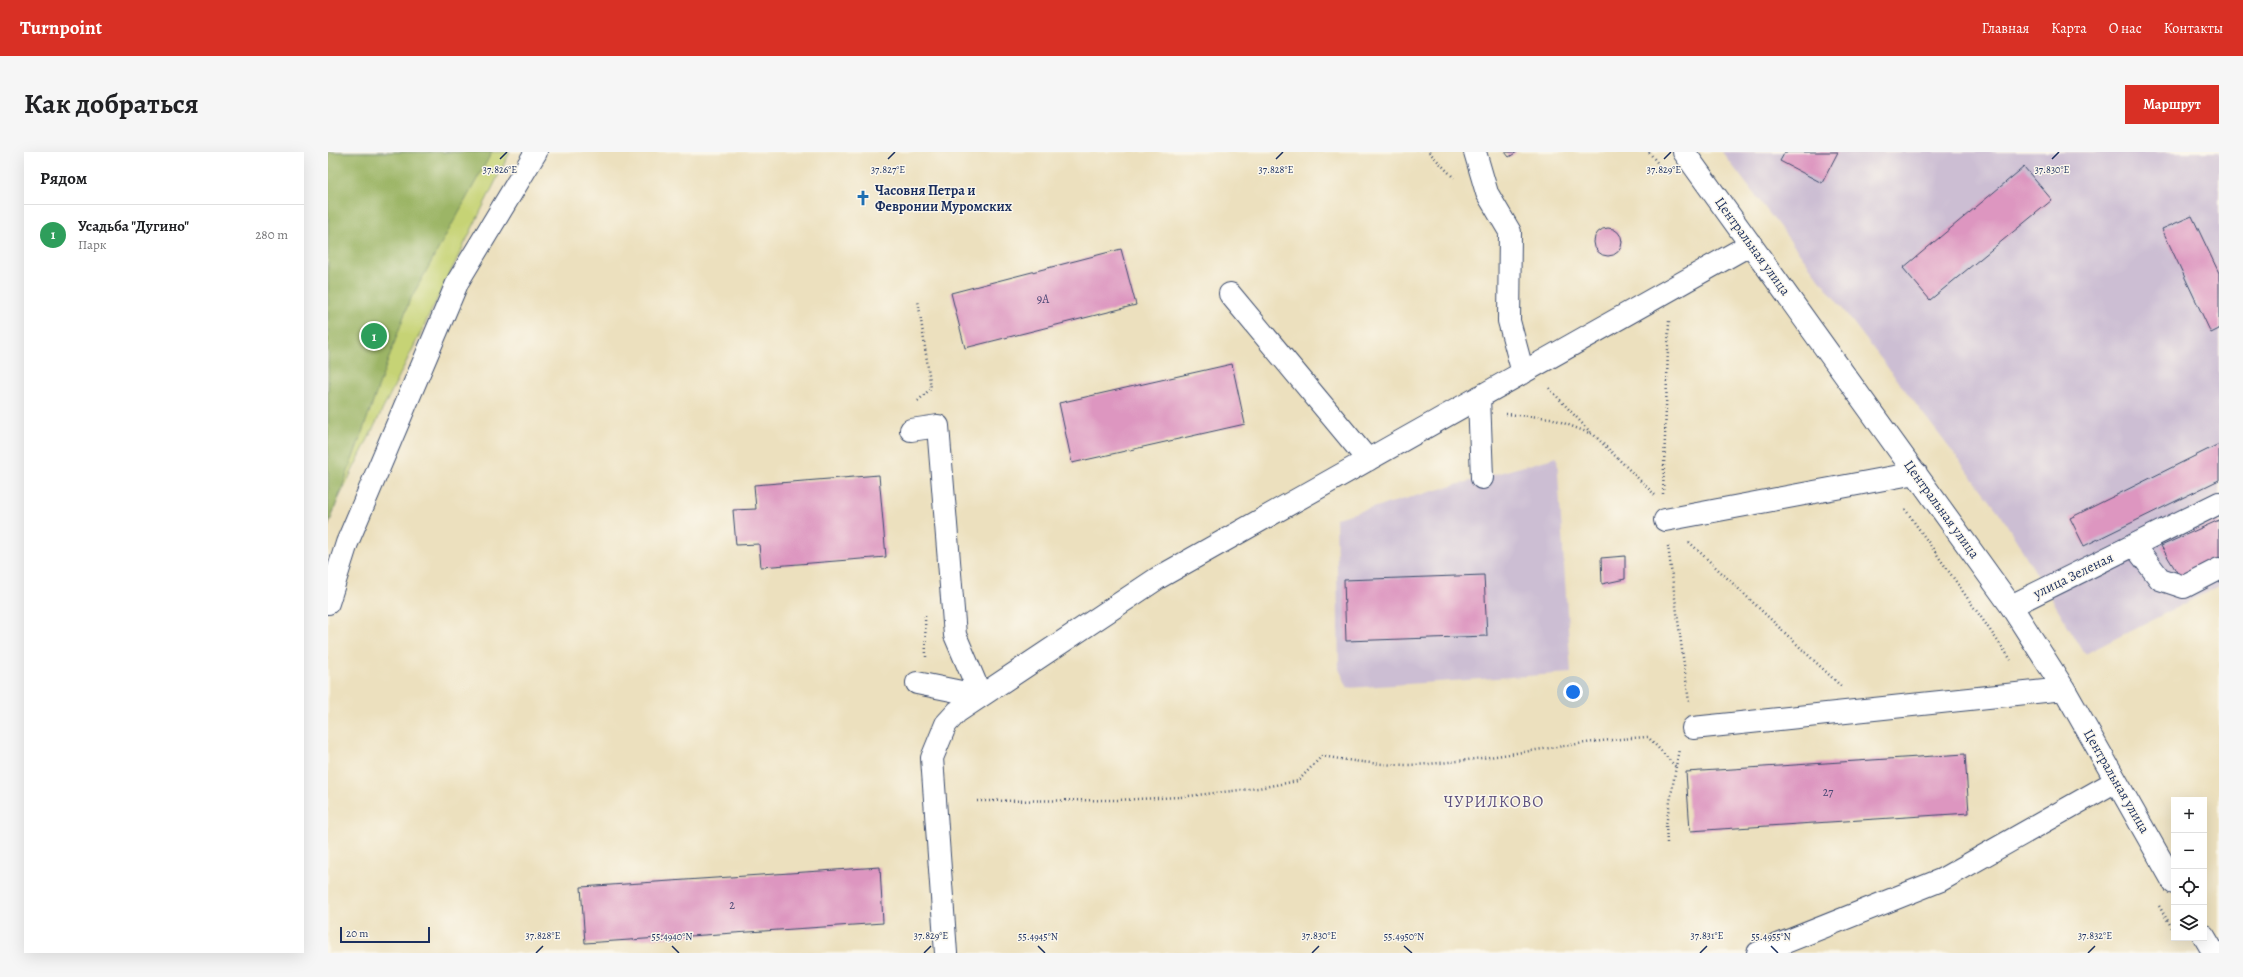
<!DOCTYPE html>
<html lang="ru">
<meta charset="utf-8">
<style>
body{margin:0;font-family:Alegreya,serif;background:#f6f6f6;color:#202124}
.controls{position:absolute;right:12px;bottom:12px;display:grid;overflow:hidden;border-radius:0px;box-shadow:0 4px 16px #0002}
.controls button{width:36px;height:36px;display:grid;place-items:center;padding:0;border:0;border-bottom:1px solid #e0e0e0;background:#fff;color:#202124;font:20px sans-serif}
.scale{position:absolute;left:12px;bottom:10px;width:90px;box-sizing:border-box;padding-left:4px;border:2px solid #1b2f5e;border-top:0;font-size:11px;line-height:14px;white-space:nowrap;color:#1b2f5e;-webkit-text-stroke:3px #fbf7ec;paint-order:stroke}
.you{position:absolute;left:1245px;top:540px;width:14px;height:14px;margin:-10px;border:3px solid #fff;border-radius:50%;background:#1a73e8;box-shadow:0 0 0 6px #1a73e833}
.badge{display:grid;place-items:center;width:26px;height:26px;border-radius:50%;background:#d93025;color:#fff;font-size:13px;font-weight:700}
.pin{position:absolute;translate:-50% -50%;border:2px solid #fff;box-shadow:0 1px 4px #0006}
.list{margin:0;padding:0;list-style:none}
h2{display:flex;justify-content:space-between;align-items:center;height:52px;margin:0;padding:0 16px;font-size:17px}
h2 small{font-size:13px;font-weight:400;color:#757577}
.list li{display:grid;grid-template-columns:26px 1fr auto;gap:12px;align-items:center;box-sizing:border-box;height:60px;padding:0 16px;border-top:1px solid #e0e0e0}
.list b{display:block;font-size:15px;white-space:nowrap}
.list p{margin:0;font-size:13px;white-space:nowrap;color:#757577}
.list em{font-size:13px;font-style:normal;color:#757577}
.icon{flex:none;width:22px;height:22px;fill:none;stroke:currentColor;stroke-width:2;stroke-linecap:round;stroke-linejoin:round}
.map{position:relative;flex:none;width:1891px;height:801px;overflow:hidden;border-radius:0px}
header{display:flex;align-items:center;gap:24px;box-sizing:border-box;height:56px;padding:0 20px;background:#d93025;color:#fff}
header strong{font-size:19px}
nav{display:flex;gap:22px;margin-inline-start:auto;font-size:14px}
.intro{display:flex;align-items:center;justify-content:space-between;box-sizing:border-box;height:96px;padding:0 24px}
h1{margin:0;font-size:28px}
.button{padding:10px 18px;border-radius:0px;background:#d93025;color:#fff;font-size:14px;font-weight:700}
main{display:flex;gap:24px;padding:0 24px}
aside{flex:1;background:#fff;border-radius:0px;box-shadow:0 4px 16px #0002}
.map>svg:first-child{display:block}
.industrial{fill:#ccbed3}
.green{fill:#c6d374;stroke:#708169}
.forest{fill:#9cb566;stroke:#5c7262}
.building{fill:#dd96c0}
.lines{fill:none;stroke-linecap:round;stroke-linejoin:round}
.minor-casing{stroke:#3a4a6c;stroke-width:24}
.path{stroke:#3a4a6c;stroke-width:2.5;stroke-dasharray:1 3;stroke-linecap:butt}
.minor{stroke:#fff;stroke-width:22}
.ticks{fill:none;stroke:#1b2f5e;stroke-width:1.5}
.labels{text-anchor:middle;stroke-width:3;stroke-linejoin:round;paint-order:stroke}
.number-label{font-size:12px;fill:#4c4976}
.poi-label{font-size:14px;font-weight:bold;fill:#1b2f5e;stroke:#fbf7ec;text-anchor:start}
.street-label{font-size:14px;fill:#1b2f5e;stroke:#fbf7ec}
.quarter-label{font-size:16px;letter-spacing:1px;fill:#5f5380;stroke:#fbf7ec}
.ticks-label{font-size:10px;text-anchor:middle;fill:#1b2f5e;stroke:#fbf7ec;stroke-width:3;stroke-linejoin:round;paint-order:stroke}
</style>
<header>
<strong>Turnpoint</strong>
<nav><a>Главная</a><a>Карта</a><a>О нас</a><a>Контакты</a></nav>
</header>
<div class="intro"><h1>Как добраться</h1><a class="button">Маршрут</a></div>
<main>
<aside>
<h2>Рядом<small></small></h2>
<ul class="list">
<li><span class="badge" style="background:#2e9e5b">1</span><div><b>Усадьба &quot;Дугино&quot;</b><p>Парк</p></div><em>280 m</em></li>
</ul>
</aside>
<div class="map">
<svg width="1891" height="801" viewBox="0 0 1891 801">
<rect width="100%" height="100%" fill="#fbf7ec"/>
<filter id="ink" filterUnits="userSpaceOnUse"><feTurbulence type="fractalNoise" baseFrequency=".025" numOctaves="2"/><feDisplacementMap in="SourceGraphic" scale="8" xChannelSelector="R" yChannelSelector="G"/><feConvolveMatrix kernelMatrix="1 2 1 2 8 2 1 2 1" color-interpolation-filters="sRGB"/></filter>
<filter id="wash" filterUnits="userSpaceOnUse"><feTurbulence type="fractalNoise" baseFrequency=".012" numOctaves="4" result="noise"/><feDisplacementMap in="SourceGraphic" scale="16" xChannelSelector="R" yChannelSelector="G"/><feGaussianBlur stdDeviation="0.9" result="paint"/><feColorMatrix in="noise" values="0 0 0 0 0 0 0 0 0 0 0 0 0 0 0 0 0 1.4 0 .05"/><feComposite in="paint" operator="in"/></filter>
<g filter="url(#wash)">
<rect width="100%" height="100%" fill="#ece0be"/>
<path class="industrial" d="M1394,0H1891V434L1757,502L1673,363Z
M1229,305L1243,521L1020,536L1011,517L1008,366Z"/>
<path class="green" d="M0,0H182L0,368Z"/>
<path class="forest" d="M0,0H164L81,150L0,375Z"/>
<g id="blocks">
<path class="building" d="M1177,0H1189L1181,5Z
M1457,0H1510L1494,31L1452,9Z
M1696,15L1724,48L1602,148L1575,116Z
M1864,64L1891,121V177L1883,181L1834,77Z
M1266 90a14 14 0 1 1 28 0a14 14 0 1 1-28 0Z
M793,97L808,153L637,196L623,141Z
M904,212L917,272L744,311L731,251Z
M1891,292V328L1756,394L1742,366Z
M551,323L558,405L433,415L431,392L408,393L405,358L428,357L426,333Z
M1891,368V408L1853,427L1833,394Z
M1297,404V427L1274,432L1273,406Z
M1156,423L1159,484L1018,489L1016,428Z
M1637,602L1641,661L1362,679L1358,620Z
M552,715L555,771L257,791L253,735Z"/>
</g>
</g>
<g filter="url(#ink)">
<use href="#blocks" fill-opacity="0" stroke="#3a4a6c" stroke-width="1"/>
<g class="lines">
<g class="minor-casing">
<path id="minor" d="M1147,0L1159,41L1182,80L1181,169L1195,221
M1356,0L1683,454L1736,537L1846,731
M902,142L1040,308
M1151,245L1154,326
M583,278L610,274L627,483L653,544
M1337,368L1588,321
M1806,393L1832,427L1856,435L1891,417
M0,451L19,391L130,129L208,0
M1683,454L1891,351
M589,531L653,544
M1365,576L1736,537
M1876,784L1886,801
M618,801L604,606L618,572L629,560L830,426L1423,92
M1430,801L1613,728L1788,629"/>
</g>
<path class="path" d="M1101,0L1126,26
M1321,0L1331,13
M1221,236L1264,282
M590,249L603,236L590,148
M1178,262L1223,266L1266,283L1327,343
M1335,342L1341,169
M1577,357L1683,508
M1361,390L1513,534
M1340,394L1361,550
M597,464L598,505
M649,649L789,648L852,645L930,636L970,629L994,604C1029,610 1065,615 1100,612C1174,606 1246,589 1320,585L1348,615
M1339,691L1338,673L1351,597
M1831,754L1846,779"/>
<use href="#minor" class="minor"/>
</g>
</g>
<path class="ticks" d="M172,7L179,0M560,7L567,0M948,7L955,0M1336,7L1343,0M1724,7L1731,0M344,794L351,801M710,794L717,801M1076,794L1084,801M1443,794L1450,801M208,801L215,794M596,801L603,794M984,801L991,794M1372,801L1379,794M1760,801L1767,794"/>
<defs>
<g id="church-bare" transform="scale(1.2)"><path d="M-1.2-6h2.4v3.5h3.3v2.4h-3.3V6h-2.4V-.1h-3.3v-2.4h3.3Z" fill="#1f6fb2" stroke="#fbf7ec" stroke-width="2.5" paint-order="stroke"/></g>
</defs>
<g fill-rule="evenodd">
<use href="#church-bare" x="535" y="46"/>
</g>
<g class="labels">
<g class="number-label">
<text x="715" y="151">9А</text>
<text x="1500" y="644">27</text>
<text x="404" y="757">2</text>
</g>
<g class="poi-label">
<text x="547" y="43">Часовня Петра и<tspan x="547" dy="16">Февронии Муромских</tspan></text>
</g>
<g class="street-label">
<text transform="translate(1425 94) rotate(54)" y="5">Центральная улица</text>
<text transform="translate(1614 357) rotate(54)" y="5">Центральная улица</text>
<text transform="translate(1745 423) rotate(-26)" y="5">улица Зеленая</text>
<text transform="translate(1789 629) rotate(60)" y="5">Центральная улица</text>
</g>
<g class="quarter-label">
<text x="1166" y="655">ЧУРИЛКОВО</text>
</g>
</g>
<g class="ticks-label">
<text x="172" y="21">37.826°E</text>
<text x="560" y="21">37.827°E</text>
<text x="1724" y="21">37.830°E</text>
<text x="948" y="21">37.828°E</text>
<text x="1336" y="21">37.829°E</text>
<text x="215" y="787">37.828°E</text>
<text x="603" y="787">37.829°E</text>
<text x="991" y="787">37.830°E</text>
<text x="1379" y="787">37.831°E</text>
<text x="1767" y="787">37.832°E</text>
<text x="344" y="788">55.4940°N</text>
<text x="710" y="788">55.4945°N</text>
<text x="1076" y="788">55.4950°N</text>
<text x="1443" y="788">55.4955°N</text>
</g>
</svg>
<div class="controls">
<button>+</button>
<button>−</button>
<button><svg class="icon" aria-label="locate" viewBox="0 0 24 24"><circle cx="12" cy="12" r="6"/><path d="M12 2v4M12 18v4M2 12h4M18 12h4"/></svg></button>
<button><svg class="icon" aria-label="layers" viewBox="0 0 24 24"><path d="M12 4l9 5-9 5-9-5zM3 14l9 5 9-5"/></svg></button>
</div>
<div class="scale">20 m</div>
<div class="you"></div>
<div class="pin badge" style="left:46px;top:184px;background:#2e9e5b">1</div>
</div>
</main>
